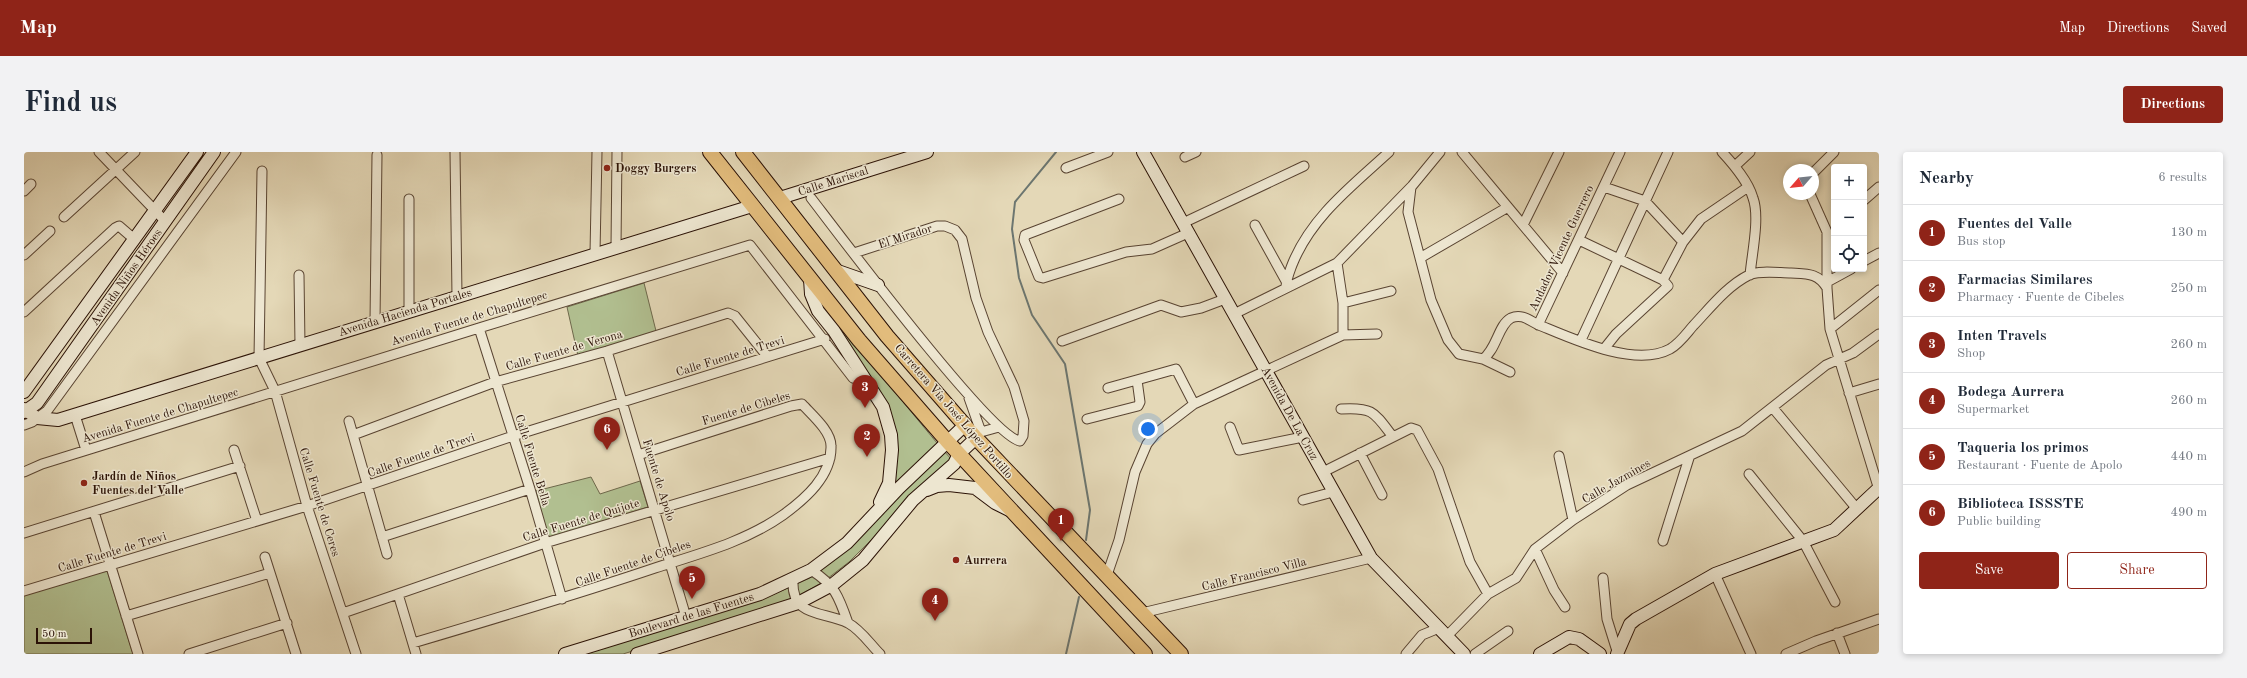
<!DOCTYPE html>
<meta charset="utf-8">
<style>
body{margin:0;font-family:"Old Standard TT",serif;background:#f2f2f3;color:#1f2937}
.controls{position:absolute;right:12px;top:12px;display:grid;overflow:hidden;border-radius:4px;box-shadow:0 2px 6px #0003}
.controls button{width:36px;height:36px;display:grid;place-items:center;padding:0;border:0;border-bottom:1px solid #e0e1e3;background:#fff;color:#1f2937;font:20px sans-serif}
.compass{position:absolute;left:1759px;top:12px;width:36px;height:36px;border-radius:50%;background:#fff;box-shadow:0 2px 6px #0003;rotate:242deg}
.scale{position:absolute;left:12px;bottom:10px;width:56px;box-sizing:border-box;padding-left:4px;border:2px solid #2b1206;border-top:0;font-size:11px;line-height:14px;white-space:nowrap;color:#2b1206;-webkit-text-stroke:3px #ede6d0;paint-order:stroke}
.you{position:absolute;left:1124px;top:277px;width:14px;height:14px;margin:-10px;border:3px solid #fff;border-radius:50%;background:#1a73e8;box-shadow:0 0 0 6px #1a73e833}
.badge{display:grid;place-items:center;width:26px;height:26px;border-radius:50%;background:#8f2418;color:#fff;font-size:13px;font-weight:700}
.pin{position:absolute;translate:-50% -33px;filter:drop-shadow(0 1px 2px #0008)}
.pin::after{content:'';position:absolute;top:21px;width:14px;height:12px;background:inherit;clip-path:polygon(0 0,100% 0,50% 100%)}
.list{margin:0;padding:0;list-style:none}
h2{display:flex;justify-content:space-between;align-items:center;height:52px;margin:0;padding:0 16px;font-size:17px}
h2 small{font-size:13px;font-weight:400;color:#747a83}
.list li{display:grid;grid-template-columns:26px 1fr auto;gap:12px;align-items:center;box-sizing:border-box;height:56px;padding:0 16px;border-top:1px solid #e0e1e3}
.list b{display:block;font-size:15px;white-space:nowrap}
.list p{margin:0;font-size:13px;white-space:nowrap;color:#747a83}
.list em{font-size:13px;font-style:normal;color:#747a83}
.actions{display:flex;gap:8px;padding:12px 16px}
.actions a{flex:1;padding:9px 0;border:1px solid #8f2418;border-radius:4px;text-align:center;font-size:14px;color:#8f2418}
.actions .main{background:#8f2418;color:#fff}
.icon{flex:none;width:22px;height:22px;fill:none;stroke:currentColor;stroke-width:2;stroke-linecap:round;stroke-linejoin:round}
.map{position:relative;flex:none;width:1855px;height:502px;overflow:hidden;border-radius:4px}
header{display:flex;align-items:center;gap:24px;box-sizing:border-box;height:56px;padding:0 20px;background:#8f2418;color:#fff}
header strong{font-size:19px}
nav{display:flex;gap:22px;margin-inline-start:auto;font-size:14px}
.intro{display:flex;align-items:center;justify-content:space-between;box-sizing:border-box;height:96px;padding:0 24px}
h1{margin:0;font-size:28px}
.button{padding:10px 18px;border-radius:4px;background:#8f2418;color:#fff;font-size:14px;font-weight:700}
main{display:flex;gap:24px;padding:0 24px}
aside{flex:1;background:#fff;border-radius:4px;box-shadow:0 2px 6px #0003}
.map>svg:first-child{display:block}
.green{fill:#b1bf90;stroke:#6e684b}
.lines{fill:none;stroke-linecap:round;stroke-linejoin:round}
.stream{stroke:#6c7670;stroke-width:2}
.street-casing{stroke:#594432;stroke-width:11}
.secondary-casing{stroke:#2b1206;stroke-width:14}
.primary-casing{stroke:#2b1206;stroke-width:16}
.street{stroke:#ede6d0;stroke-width:9}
.secondary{stroke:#ede6d0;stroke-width:12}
.primary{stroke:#e2bc7c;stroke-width:14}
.poi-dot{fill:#8f2418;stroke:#ede6d0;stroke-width:1.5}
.labels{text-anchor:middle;stroke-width:3;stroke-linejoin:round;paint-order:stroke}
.poi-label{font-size:12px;font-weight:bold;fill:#2b1206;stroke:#ede6d0;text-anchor:start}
.street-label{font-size:12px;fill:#2b1206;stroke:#ede6d0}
</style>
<header>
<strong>Map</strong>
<nav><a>Map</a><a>Directions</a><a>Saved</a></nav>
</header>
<div class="intro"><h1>Find us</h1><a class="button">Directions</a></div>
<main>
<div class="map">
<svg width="1855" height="502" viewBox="0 0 1855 502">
<rect width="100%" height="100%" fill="#e4d8b7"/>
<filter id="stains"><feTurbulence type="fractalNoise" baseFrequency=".005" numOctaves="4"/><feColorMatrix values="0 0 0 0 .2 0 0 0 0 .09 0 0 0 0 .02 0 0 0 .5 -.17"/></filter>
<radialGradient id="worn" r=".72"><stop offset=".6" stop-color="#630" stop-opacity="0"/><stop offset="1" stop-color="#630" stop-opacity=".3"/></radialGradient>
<path class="green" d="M620,131L632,179L554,204L543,155Z
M798,152L913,291L867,338L869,282Z
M920,299L928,308L825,410L799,430L776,443L713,467L599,502H561L739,447L786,426L816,403Z
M567,325L576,342L616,329L624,355L524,386L512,339Z
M83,418L109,502H0V443Z"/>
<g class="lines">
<path class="stream" d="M1032,0L991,50L988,77L995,126L1008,163L1041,212L1066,358L1062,388
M1042,502L1055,445"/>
<g class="street-casing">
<path id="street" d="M75,0L141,69
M431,0L433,144
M1438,0L1539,121
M1698,0C1710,13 1724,29 1729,46C1736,65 1728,101 1726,123
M1161,5L1172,0
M1711,14L1726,0
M1042,16L1084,0
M238,19L235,206L251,239L283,354L332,502
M1789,21L1810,0
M1387,35L1384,60L1407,148L1424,188L1435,202L1459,207L1486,220
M1580,35L1621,49L1659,90
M0,39L7,32
M1786,42L1803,80V136L1806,177L1855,338
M787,46C814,81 967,285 996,289L999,284L1000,269L990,235L964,180L952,146L938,87L931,78L921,74H913L830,101
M385,47V159
M1095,47L1001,83L1000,88L1015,125L1019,126L1102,100L1128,97L1164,81
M1840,48L1855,35
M40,65L111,0
M1159,71L1280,14
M1231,73L1262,129
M1499,73L1535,0
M1555,88L1639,128L1644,134L1592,182L1580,197
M592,95L593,0
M571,101L573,0
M0,103L26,79
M1396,106L1484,55
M1840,109L1855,101
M1313,111L1319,151V183
M275,123L276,193
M1639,128L1659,90L1677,67L1724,35
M1805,129L1827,117
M1262,136C1262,128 1265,121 1268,113C1287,65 1328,34 1365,0
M1319,151L1367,139
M0,160L91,76L95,74L110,87
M1210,162L1313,111L1388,34L1416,0
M351,170L353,3
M1514,173L1596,0
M455,176L506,337L538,447
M1806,177L1855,138
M1557,188L1644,0
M1038,189L1137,153L1157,160L1177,156L1201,147
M583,199L662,465
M1459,207C1473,197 1474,173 1487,166C1498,161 1506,169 1515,173C1549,187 1611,216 1646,197C1656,191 1662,182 1669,174C1686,156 1703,134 1725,123C1736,118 1755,121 1767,121C1784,122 1794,121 1803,136
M1084,236L1152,217L1170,252
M1825,241L1855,232
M945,246L957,280
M1749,256L1833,357
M1317,257C1349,255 1350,260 1369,285
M51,263L62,298
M1063,267L1114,254L1116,250L1113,228
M325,269L363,402
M0,273L8,270L23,259L212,0
M1206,275L1215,298L1279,285
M329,283L471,230L583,199L704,161L711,164L743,204
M953,285L957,280L975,275
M210,298L233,369
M1336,301L1358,343
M1535,304L1549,368
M0,320L18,312L455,176L726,93L829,226L835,228L841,226
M1299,320L1387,276L1393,278L1414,317L1446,410L1464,442
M1725,322L1779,389L1811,450
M1279,348L1309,340
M70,360L114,502
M0,381L216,314
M358,385L506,337
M1639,389L1665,306
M1511,397L1530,438L1541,455
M241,405L272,502
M787,418C811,433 815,445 824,471
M1691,422L1727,502
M1083,423L1095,388L1111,320L1123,292L1131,282L1170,252L1319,183L1353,182
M1579,426L1583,467L1593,499
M769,428C767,466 800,459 824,471C837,478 846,492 856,502
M0,439L283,354L489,284L801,187
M374,442L392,502
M319,461L521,391L806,306
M1118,461L1347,406
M102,464L246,421
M1813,481L1821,502
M1423,484L1464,442L1492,426L1511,397L1549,368L1603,333L1718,279L1802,213L1829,201L1855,182
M389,491C470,467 551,443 631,416C674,402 721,390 759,363C781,347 808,324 807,294C807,279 788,263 778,252L767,254L614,303
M165,502L263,471
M1382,502L1398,483L1415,476
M1451,502L1484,479
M1762,502L1792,489L1855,467"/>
</g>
<g class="secondary-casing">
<path id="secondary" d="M1119,0L1347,406L1440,502
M756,46L903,0
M811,118L854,133
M786,127L787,142L794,159L810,179L859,255L867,283L868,298L865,331L856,350
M0,240L173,0
M0,257L13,266L34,268L728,54
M0,260L13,251L190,0
M903,338L913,334L925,333L951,336L971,351L985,358
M541,502L736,442L787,418L823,391L875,336L941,273
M613,502L774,451L808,433L839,408L889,348L930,312L935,302L952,286
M1516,502L1545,485L1555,487L1576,502
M1593,502L1606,472L1612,467L1691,422L1810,378L1855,336"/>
</g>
<g class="primary-casing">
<path id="primary" d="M686,0L835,188L923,289L1121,502
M719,0L863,184L952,286L1157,502"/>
</g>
<use href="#street" class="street"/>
<use href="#secondary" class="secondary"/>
<use href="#primary" class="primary"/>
</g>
<g class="poi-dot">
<circle cx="583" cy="16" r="4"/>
<circle cx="60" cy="331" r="4"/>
<circle cx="932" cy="408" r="4"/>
</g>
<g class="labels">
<g class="poi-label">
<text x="591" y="20">Doggy Burgers</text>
<text x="68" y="328">Jardín de Niños<tspan x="68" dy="14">Fuentes del Valle</tspan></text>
<text x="940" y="412">Aurrera</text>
</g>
<g class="street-label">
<text transform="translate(809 29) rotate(-18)" y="4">Calle Mariscal</text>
<text transform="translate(881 84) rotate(-18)" y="4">El Mirador</text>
<text transform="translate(1537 96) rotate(-65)" y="4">Andador Vicente Guerrero</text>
<text transform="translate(102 125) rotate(-55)" y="4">Avenida Niños Héroes</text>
<text transform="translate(381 160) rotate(-17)" y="4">Avenida Hacienda Portales</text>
<text transform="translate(445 166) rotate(-17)" y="4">Avenida Fuente de Chapultepec</text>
<text transform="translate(540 198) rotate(-16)" y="4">Calle Fuente de Verona</text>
<text transform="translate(706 204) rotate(-17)" y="4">Calle Fuente de Trevi</text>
<text transform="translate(722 256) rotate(-17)" y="4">Fuente de Cibeles</text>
<text transform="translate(930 259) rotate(49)" y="4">Carretera Vía José López Portillo</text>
<text transform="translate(1266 261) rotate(61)" y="4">Avenida De La Cruz</text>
<text transform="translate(136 263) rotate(-17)" y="4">Avenida Fuente de Chapultepec</text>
<text transform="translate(397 303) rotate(-19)" y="4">Calle Fuente de Trevi</text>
<text transform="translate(509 308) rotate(73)" y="4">Calle Fuente Bella</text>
<text transform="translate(635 328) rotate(73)" y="4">Fuente de Apolo</text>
<text transform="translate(1592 329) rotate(-30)" y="4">Calle Jazmines</text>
<text transform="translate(296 350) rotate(73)" y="4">Calle Fuente de Ceres</text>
<text transform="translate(557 368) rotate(-17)" y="4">Calle Fuente de Quijote</text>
<text transform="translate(88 400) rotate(-17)" y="4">Calle Fuente de Trevi</text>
<text transform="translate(609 411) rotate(-19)" y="4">Calle Fuente de Cibeles</text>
<text transform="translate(1230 422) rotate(-14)" y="4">Calle Francisco Villa</text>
<text transform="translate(667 463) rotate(-17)" y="4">Boulevard de las Fuentes</text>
</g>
</g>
<rect width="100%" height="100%" filter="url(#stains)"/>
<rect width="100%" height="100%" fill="url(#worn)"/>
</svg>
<div class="controls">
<button>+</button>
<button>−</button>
<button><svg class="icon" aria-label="locate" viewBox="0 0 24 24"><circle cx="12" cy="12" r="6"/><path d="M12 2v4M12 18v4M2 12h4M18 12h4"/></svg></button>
</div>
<svg class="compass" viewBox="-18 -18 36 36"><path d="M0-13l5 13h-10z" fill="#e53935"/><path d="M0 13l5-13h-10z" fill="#747a83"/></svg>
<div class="scale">50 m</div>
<div class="you"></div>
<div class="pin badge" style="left:1037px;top:389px">1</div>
<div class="pin badge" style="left:843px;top:305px">2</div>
<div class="pin badge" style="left:841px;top:256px">3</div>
<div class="pin badge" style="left:911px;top:469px">4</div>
<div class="pin badge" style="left:668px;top:447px">5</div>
<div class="pin badge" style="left:583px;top:298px">6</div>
</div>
<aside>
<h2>Nearby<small>6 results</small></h2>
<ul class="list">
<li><span class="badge">1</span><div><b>Fuentes del Valle</b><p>Bus stop</p></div><em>130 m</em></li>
<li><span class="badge">2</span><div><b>Farmacias Similares</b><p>Pharmacy · Fuente de Cibeles</p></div><em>250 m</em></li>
<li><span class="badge">3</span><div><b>Inten Travels</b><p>Shop</p></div><em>260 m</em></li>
<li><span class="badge">4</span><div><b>Bodega Aurrera</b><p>Supermarket</p></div><em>260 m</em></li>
<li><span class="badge">5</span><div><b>Taqueria los primos</b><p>Restaurant · Fuente de Apolo</p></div><em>440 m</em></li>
<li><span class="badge">6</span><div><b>Biblioteca ISSSTE</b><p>Public building</p></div><em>490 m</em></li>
</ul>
<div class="actions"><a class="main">Save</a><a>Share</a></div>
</aside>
</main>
